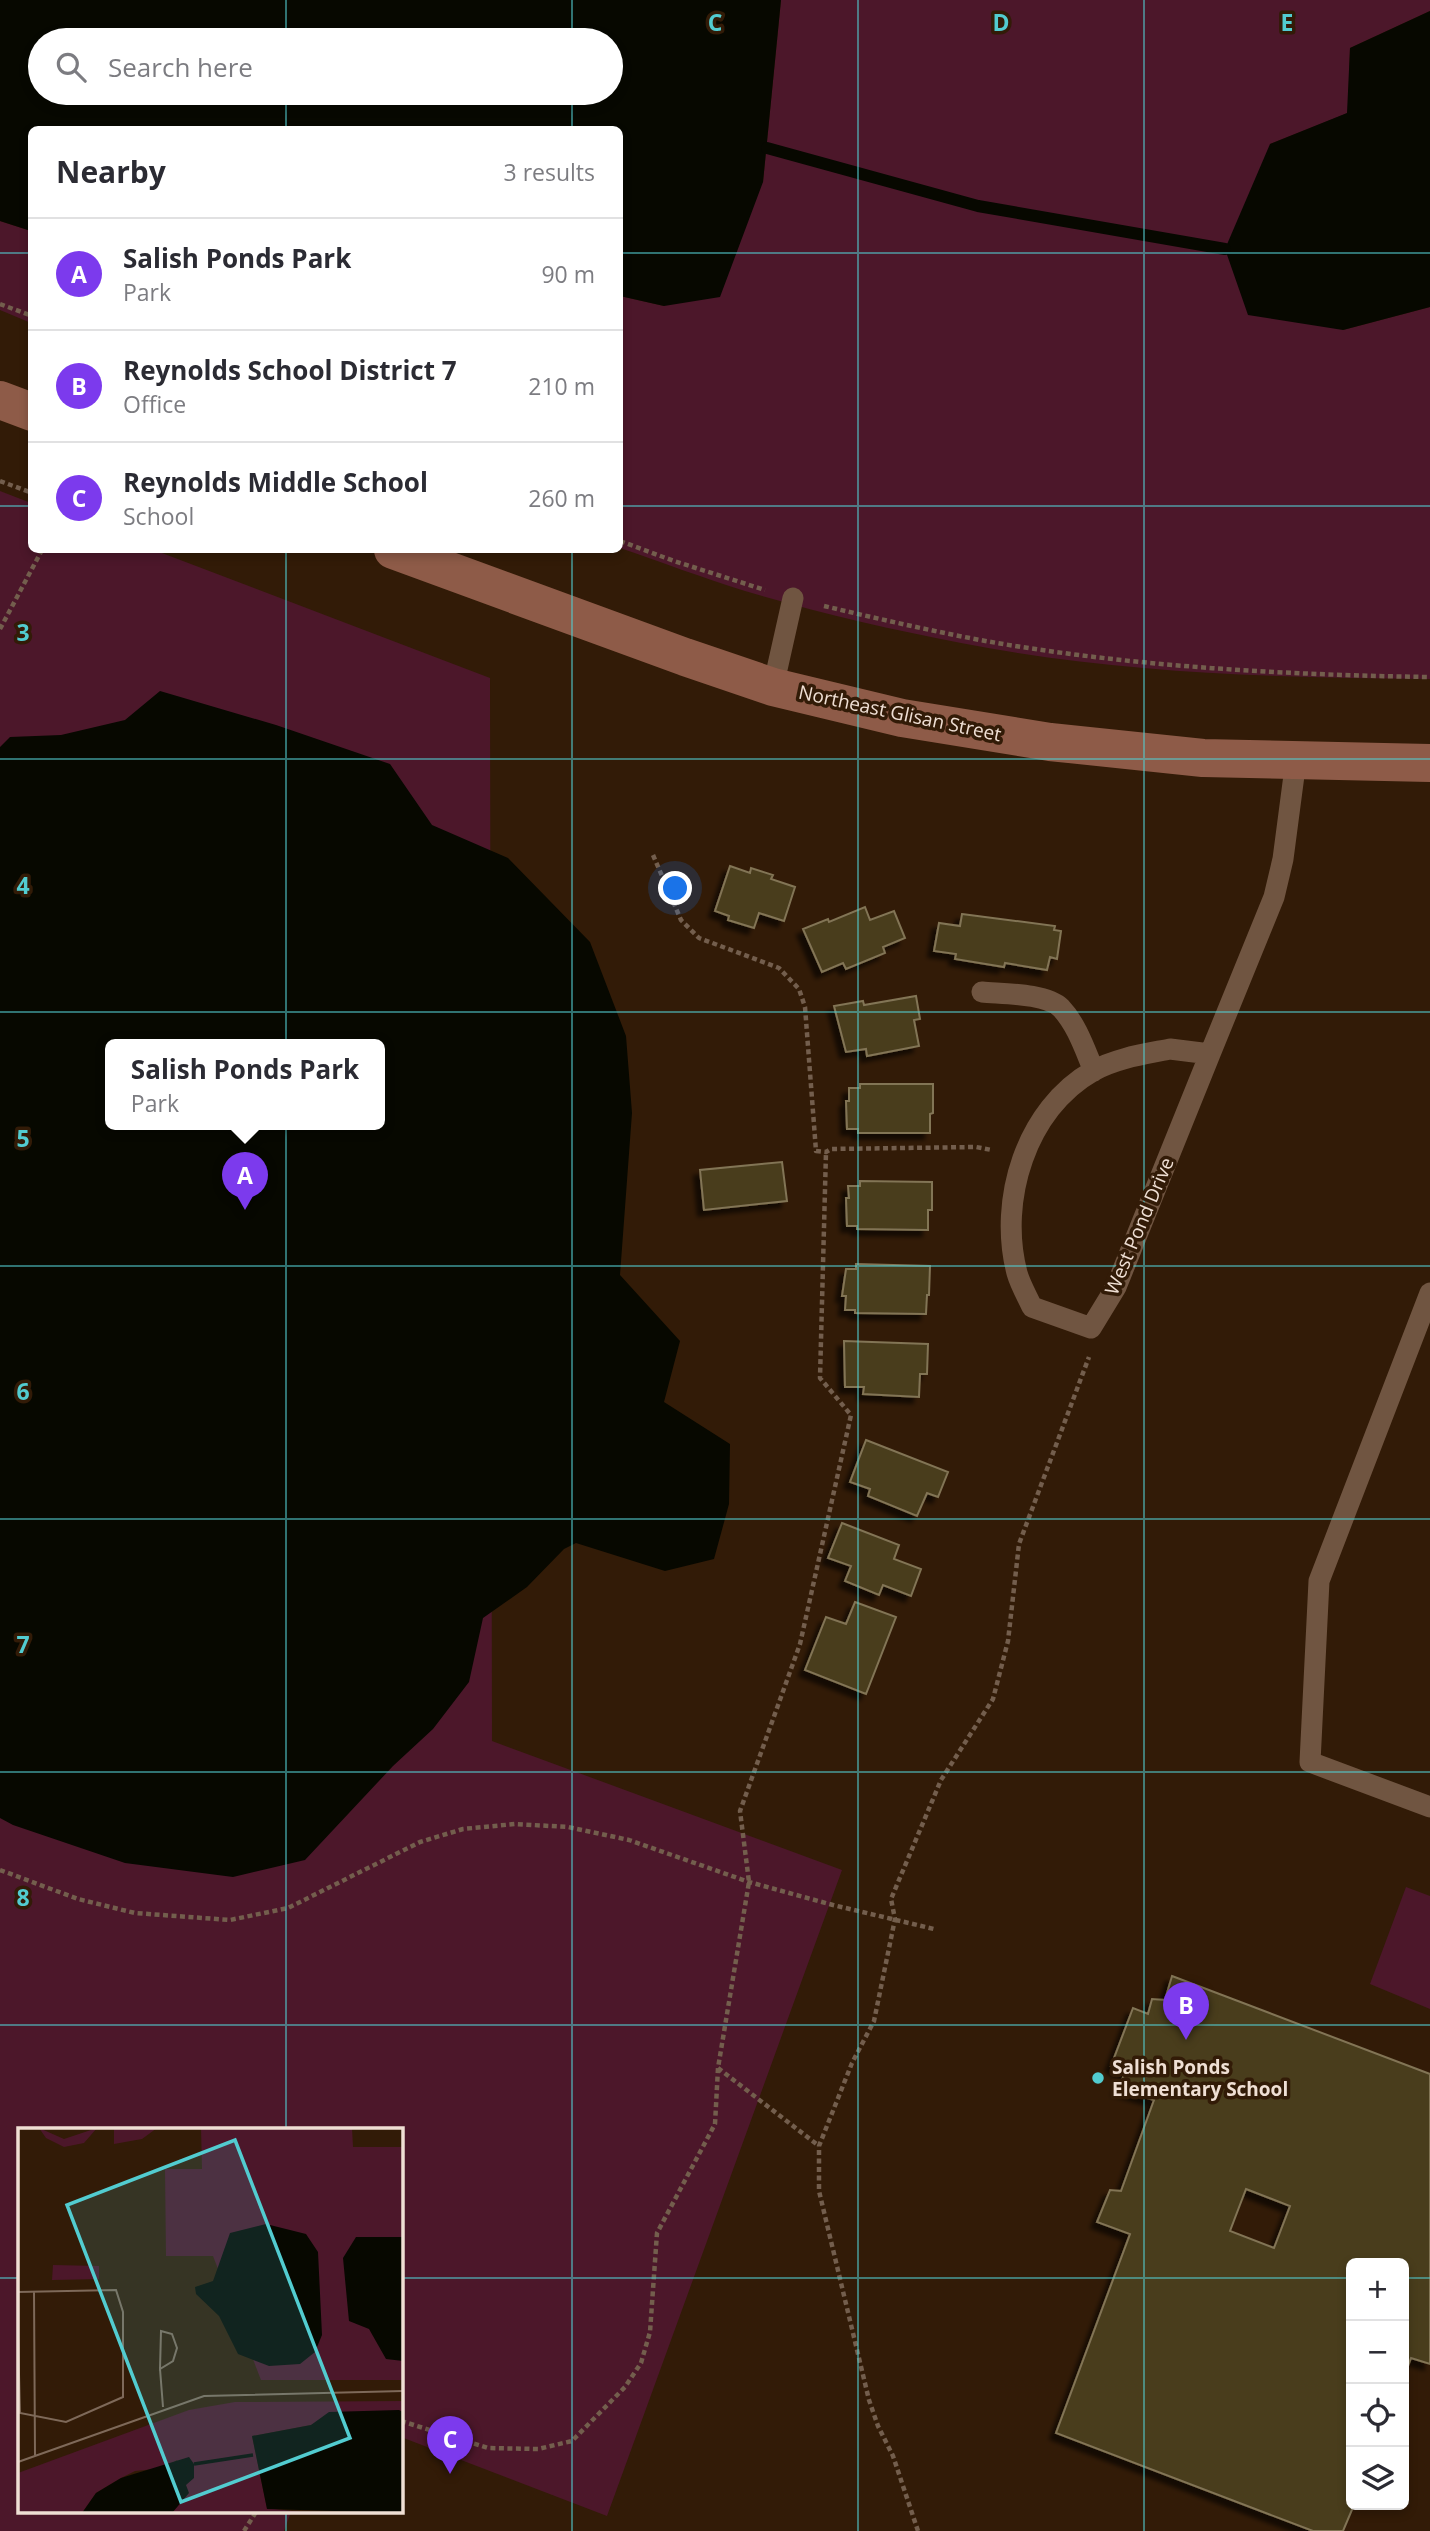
<!DOCTYPE html>
<meta charset="utf-8">
<style>
body{margin:0;font-family:"Open Sans",sans-serif;background:#f2f2f3;color:#2b2b33}
.controls{position:absolute;right:21px;bottom:21px;display:grid;overflow:hidden;border-radius:10px;box-shadow:0 4px 10px #0003}
.controls button{width:63px;height:63px;display:grid;place-items:center;padding:0;border:0;border-bottom:2px solid #e1e1e2;background:#fff;color:#2b2b33;font:35px sans-serif}
.you{position:absolute;left:676px;top:889px;width:24px;height:24px;margin:-18px;border:5px solid #fff;border-radius:50%;background:#1a73e8;box-shadow:0 0 0 10px #1a73e833}
.badge{display:grid;place-items:center;width:46px;height:46px;border-radius:50%;background:#7c3aed;color:#fff;font-size:23px;font-weight:700}
.pin{position:absolute;translate:-50% -58px;filter:drop-shadow(0 2px 4px #0008)}
.pin::after{content:'';position:absolute;top:37px;width:24px;height:21px;background:inherit;clip-path:polygon(0 0,100% 0,50% 100%)}
.popup{position:absolute;left:105px;top:1039px;width:280px;height:91px;box-sizing:border-box;display:grid;place-content:center;border-radius:10px;background:#fff;filter:drop-shadow(0 2px 5px #0005);font-size:23px;white-space:nowrap;color:#7c7c81}
.popup b{font-size:26px;color:#2b2b33}
.popup::after{content:'';position:absolute;left:50%;top:100%;margin-left:-14px;border:14px solid transparent;border-top-color:#fff}
.list{margin:0;padding:0;list-style:none}
h2{display:flex;justify-content:space-between;align-items:center;height:91px;margin:0;padding:0 28px;font-size:30px}
h2 small{font-size:23px;font-weight:400;color:#7c7c81}
.list li{display:grid;grid-template-columns:46px 1fr auto;gap:21px;align-items:center;box-sizing:border-box;height:112px;padding:0 28px;border-top:2px solid #e1e1e2}
.list b{display:block;font-size:26px;white-space:nowrap}
.list p{margin:0;font-size:23px;white-space:nowrap;color:#7c7c81}
.list em{font-size:23px;font-style:normal;color:#7c7c81}
.icon{flex:none;width:38px;height:38px;fill:none;stroke:currentColor;stroke-width:2;stroke-linecap:round;stroke-linejoin:round}
.map{position:relative;flex:none;width:1430px;height:2531px;overflow:hidden}
.search{position:absolute;background:#fff;box-shadow:0 4px 10px #0003;left:28px;top:28px;width:595px;height:77px;display:flex;align-items:center;gap:18px;box-sizing:border-box;padding:0 24px;border-radius:38px;color:#7c7c81;font-size:26px}
.panel{position:absolute;background:#fff;box-shadow:0 4px 10px #0003;left:28px;top:126px;width:595px;height:427px;border-radius:10px}
.map>svg:first-child{display:block}
.green{fill:#4c172a;fill-rule:evenodd}
.water{fill:#070800;fill-rule:evenodd}
.lines{fill:none;stroke-linecap:round;stroke-linejoin:round}
.stream{stroke:#070800;stroke-width:12}
.building{fill:#483c1f;stroke:#827455;stroke-width:2;fill-rule:evenodd;filter:url(#shadow)}
.path{stroke:#735e4d;stroke-width:4.5;stroke-dasharray:5 3.5;stroke-linecap:butt}
.service{stroke:#705541;stroke-width:21}
.secondary{stroke:#8e5b48;stroke-width:38}
.grid{fill:none;stroke:#52ccd0;stroke-width:2;stroke-opacity:0.55}
.poi-dot{fill:#52ccd0;stroke:#321b07;stroke-width:2.5}
.labels{text-anchor:middle;stroke-width:7;stroke-linejoin:round;paint-order:stroke}
.street-label{font-size:19px;fill:#efdfd4;stroke:#321b07}
.poi-label{font-size:19px;font-weight:bold;fill:#efdfd4;stroke:#321b07;text-anchor:start}
.inset-river{fill:none;stroke:#070800;stroke-width:3.5}
.inset-road{fill:none;stroke:#7e6959;stroke-width:2}
.view{fill:#52ccd0;fill-opacity:0.15;stroke:#52ccd0;stroke-width:3.5}
.inset-edge{fill:none;stroke:#efdfd4;stroke-width:3.5}
.grid-label{font-size:23px;text-anchor:middle;font-weight:bold;fill:#52ccd0;stroke:#321b07;stroke-width:7;stroke-linejoin:round;paint-order:stroke}
</style>
<div class="map">
<svg width="1430" height="2531" viewBox="0 0 1430 2531">
<defs>
<filter id="shadow"><feDropShadow dx="-6" dy="6" stdDeviation="2" flood-color="#0009"/></filter>
</defs>
<rect width="100%" height="100%" fill="#321b07"/>
<path class="green" d="M781,0H1430V11L1350,48L1348,113L1270,144L1343,330L1430,307V679C1273,678 1115,673 961,643C888,629 815,612 745,591C703,578 661,562 620,548V296L664,306L763,182Z
M0,221L31,231V323L0,310Z
M0,491L31,503L32,550H154L490,678L492,1741L842,1870L607,2516L401,2437V2130H19V2512H291L284,2531H0ZM110,1044H380V1124H110Z
M1406,1887L1430,1896V2009L1370,1984Z"/>
<path class="water" d="M0,0H781L763,182L720,297L664,306L620,296V130H32L31,231L0,221ZM40,40H611V93H40Z
M1430,11V307L1343,330L1248,315L1225,249L1270,144L1347,113L1350,48Z
M160,691L276,725L390,764L432,825L508,858L590,942L626,1036L632,1113L620,1275L680,1341L664,1402L730,1444L729,1504L714,1559L665,1571L576,1543L564,1549L527,1587L483,1618L469,1682L433,1729L393,1766L305,1860L233,1877L125,1863L13,1825L0,1818V747L10,737L61,735L125,720ZM110,1044H380V1124H110Z"/>
<g class="lines">
<path class="stream" d="M767,148L978,206L1225,249"/>
</g>
<path class="building" d="M730,866L750,873L751,868L773,875L771,879L795,887L784,921L759,913L754,928L728,920L729,916L715,911Z
M865,907L870,920L894,911L905,938L883,947L885,953L846,969L843,963L822,972L803,929L828,919L829,922Z
M962,914L1055,926L1054,930L1061,931L1057,959L1050,957L1047,970L1005,963L1004,967L955,959L956,954L934,951L939,923L960,926Z
M916,996L920,1019L914,1020L919,1046L867,1056L866,1049L846,1052L834,1006L863,1001L864,1005Z
M860,1084H933V1113L930,1114V1133H858V1129H847L846,1101H849V1088H860Z
M782,1162L787,1201L704,1210L700,1170Z
M860,1181L932,1182V1210H928V1230L857,1229V1226H847L846,1198H849L848,1186H860Z
M856,1264L930,1266L929,1295H927L926,1314L855,1313V1310H845L846,1296H842L846,1269H856Z
M844,1341L928,1344L927,1374H920L919,1397L863,1394L864,1387H845Z
M866,1440L948,1472L938,1497L927,1493L917,1516L868,1496L870,1489L850,1482Z
M842,1523L899,1545L894,1559L921,1569L911,1596L883,1585L879,1595L845,1581L851,1566L828,1558Z
M855,1602L896,1617L866,1694L805,1670L826,1617L846,1624Z
M1172,1976L1430,2074V2364L1411,2358L1404,2377V2263H1351V2505H1354L1343,2531H1313L1056,2433L1130,2234L1097,2222L1110,2190L1121,2191L1154,2100L1118,2089L1125,2073L1111,2066L1133,2008L1148,2014L1152,1999L1165,2000ZM1246,2189L1290,2206L1274,2248L1230,2231Z"/>
<g class="lines">
<path class="path" d="M0,304L32,316
M0,481L32,493
M620,541L674,561L765,590
M824,606C875,618 927,630 980,640C1124,666 1283,675 1430,677
M0,629L42,550
M653,855L681,920L699,938L779,968L799,989L805,1007L816,1151L826,1152L831,1149L976,1147L992,1150
M0,1870L78,1899L135,1913L230,1920L288,1908L420,1842L463,1829L515,1824L568,1827L629,1840L749,1882L833,1905L934,1929
M718,2068L819,2146
M401,2421L488,2448L538,2449L572,2441L625,2387L641,2363L650,2332L657,2233L715,2124L718,2068L749,1882L740,1811L800,1644L851,1415L820,1378L826,1152
M244,2531L256,2512
M918,2531L893,2456L878,2426L869,2400L819,2191V2146L852,2063L874,2021L895,1919L891,1899L941,1780L993,1699L1008,1641L1019,1544L1089,1357"/>
<path class="service" d="M773,687L793,598
M982,992C1002,994 1046,993 1061,1008C1077,1025 1085,1050 1094,1071
M1170,1049L1210,1054L1116,1287L1091,1328L1032,1307C1027,1296 1020,1284 1017,1273C998,1200 1026,1109 1093,1071C1116,1058 1145,1054 1170,1049Z
M1210,1054L1274,897L1283,859L1296,760
M1430,1293L1319,1581L1310,1762L1430,1807"/>
<path class="secondary" d="M0,400L32,412
M393,550L685,657L773,687L902,718L1050,742L1203,758L1430,763"/>
</g>
<path class="grid" d="M286,0V40M572,0V40M858,0V2531M1144,0V2531M286,93V130M572,93V130M0,253H32M620,253H1430M0,506H32M620,506H1430M286,550V2130M572,550V2531M0,759H1430M0,1012H1430M0,1266H1430M0,1519H1430M0,1772H1430M0,2025H1430M0,2278H19M401,2278H1351M1404,2278H1430M286,2512V2531"/>
<circle class="poi-dot" cx="1098" cy="2078" r="7"/>
<g class="labels">
<g class="street-label">
<text transform="translate(900 713) rotate(12)" y="7">Northeast Glisan Street</text>
<text transform="translate(1139 1226) rotate(-67)" y="7">West Pond Drive</text>
</g>
<g class="poi-label">
<text x="1112" y="2074">Salish Ponds<tspan x="1112" dy="22">Elementary School</tspan></text>
</g>
</g>
<g transform="translate(18 2128)">
<rect width="385" height="385" fill="#321b07"/>
<path d="M21,0L46,11L79,0L66,15L46,19L28,10ZM96,0H139L124,11L96,16ZM183,0H334L335,19H385V252H243L195,128H148L147,41H184ZM35,137L81,138V151L34,152ZM385,273V284L307,290L293,297L234,308L249,380L292,385H154L170,365L159,332L147,340L117,343L103,350L78,365L64,385H0V345L171,282L217,274Z" fill="#4c172a"/>
<path d="M248,96L288,106L300,124L304,207L297,224L282,236L251,238L220,226L201,188L178,166L177,159L195,153L212,105ZM338,109H385V233L368,231L351,201L331,193L325,130ZM381,282L385,284V385L249,381L234,308L293,297L311,284ZM171,329L176,336V350L168,357L171,365L154,385H64L78,365L103,350Z" fill="#070800"/>
<path class="inset-river" d="M176,336L235,327"/>
<path class="inset-road" d="M16,163L17,327M0,164L98,162L105,184V269L48,294L2,285L0,207M143,203L154,206L159,220L155,233L142,241ZM142,241L145,279M0,334L186,268L385,263"/>
<path class="view" d="M217,12L332,310L163,374L49,77Z"/>
<rect width="385" height="385" class="inset-edge"/>
</g>
<g class="grid-label">
<text x="715" y="31">C</text>
<text x="1001" y="31">D</text>
<text x="1287" y="31">E</text>
<text x="23" y="641">3</text>
<text x="23" y="894">4</text>
<text x="23" y="1147">5</text>
<text x="23" y="1400">6</text>
<text x="23" y="1653">7</text>
<text x="23" y="1906">8</text>
</g>
</svg>
<div class="controls">
<button>+</button>
<button>−</button>
<button><svg class="icon" aria-label="locate" viewBox="0 0 24 24"><circle cx="12" cy="12" r="6"/><path d="M12 2v4M12 18v4M2 12h4M18 12h4"/></svg></button>
<button><svg class="icon" aria-label="layers" viewBox="0 0 24 24"><path d="M12 4l9 5-9 5-9-5zM3 14l9 5 9-5"/></svg></button>
</div>
<div class="you"></div>
<div class="pin badge" style="left:245px;top:1210px">A</div>
<div class="popup"><b>Salish Ponds Park</b>Park</div>
<div class="pin badge" style="left:1186px;top:2040px">B</div>
<div class="pin badge" style="left:450px;top:2474px">C</div>
<div class="search"><svg class="icon" aria-label="search" viewBox="0 0 24 24"><circle cx="10" cy="10" r="6"/><path d="M15 15l6 6"/></svg>Search here</div>
<section class="panel">
<h2>Nearby<small>3 results</small></h2>
<ul class="list">
<li><span class="badge">A</span><div><b>Salish Ponds Park</b><p>Park</p></div><em>90 m</em></li>
<li><span class="badge">B</span><div><b>Reynolds School District 7</b><p>Office</p></div><em>210 m</em></li>
<li><span class="badge">C</span><div><b>Reynolds Middle School</b><p>School</p></div><em>260 m</em></li>
</ul>
</section>
</div>
